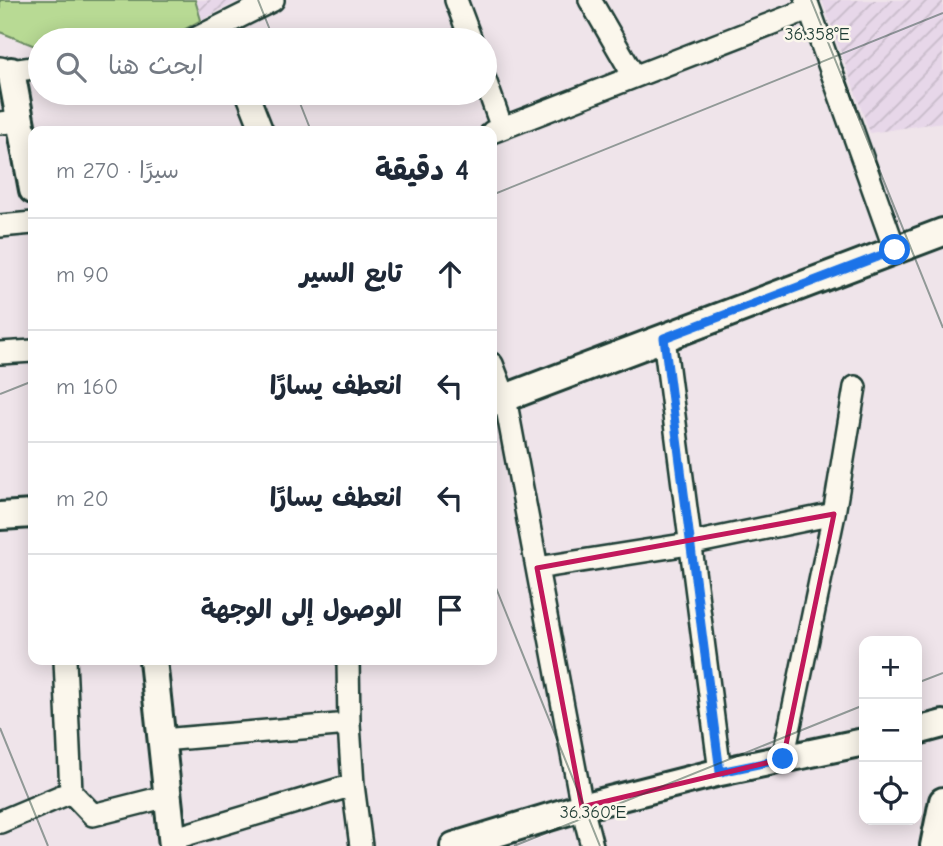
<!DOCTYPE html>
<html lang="ar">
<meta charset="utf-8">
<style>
body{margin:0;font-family:"Comic Neue","Playpen Sans Arabic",sans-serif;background:#f2f2f3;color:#1f2937;direction:rtl}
.controls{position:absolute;right:21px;bottom:21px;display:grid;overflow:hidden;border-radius:14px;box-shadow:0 4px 18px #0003}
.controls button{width:63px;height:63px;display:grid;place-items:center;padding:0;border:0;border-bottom:2px solid #e0e1e3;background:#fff;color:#1f2937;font:35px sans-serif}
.stop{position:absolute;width:21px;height:21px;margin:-16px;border:5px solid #1a73e8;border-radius:50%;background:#fff}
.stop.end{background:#1a73e8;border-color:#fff;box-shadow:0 2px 7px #0008}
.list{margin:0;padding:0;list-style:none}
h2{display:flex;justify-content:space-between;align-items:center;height:91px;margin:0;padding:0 28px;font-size:30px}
h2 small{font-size:23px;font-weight:400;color:#747a83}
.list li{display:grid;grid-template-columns:46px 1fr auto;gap:21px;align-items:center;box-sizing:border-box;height:112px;padding:0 28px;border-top:2px solid #e0e1e3}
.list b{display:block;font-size:26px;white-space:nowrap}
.list em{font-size:23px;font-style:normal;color:#747a83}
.icon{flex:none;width:38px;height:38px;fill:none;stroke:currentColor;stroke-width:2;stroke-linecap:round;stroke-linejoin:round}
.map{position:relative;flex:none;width:943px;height:846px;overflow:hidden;direction:ltr}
.search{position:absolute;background:#fff;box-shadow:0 4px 18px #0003;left:28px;top:28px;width:469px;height:77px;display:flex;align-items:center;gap:18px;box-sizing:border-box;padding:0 24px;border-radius:38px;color:#747a83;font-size:26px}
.panel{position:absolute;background:#fff;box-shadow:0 4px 18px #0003;left:28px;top:126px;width:469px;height:539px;border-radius:14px;direction:rtl}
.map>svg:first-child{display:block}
.industrial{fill:url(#industrial-furrows)}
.grass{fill:#b8da94;stroke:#6c8c64;stroke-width:2}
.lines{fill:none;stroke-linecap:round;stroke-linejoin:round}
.minor-casing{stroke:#1f3d34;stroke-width:26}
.tertiary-casing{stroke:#1f3d34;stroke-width:32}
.minor{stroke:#fbf7ec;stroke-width:21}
.tertiary{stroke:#fbf7ec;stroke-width:26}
.route{stroke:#1a73e8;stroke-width:9}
.marked{fill:none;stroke:#c2185b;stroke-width:5;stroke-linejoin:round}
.ticks{fill:none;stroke:#1f3d34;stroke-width:2;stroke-opacity:0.45}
.ticks-label{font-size:18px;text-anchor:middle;fill:#1f3d34;stroke:#fbf7ec;stroke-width:5;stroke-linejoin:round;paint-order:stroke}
</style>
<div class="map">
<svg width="943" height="846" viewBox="0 0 943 846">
<defs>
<pattern id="industrial-furrows" width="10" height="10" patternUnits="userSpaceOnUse" patternTransform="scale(1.75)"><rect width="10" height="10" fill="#e7d7e9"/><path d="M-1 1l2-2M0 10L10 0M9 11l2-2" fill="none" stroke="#c6b9c8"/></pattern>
</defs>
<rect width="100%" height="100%" fill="#efe4ea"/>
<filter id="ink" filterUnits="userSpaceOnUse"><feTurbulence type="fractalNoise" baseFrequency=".0143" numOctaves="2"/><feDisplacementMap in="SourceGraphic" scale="14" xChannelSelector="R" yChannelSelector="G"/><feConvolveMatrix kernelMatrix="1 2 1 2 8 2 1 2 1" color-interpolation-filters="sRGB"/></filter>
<g filter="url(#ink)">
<path class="industrial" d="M195,0H240L201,20Z
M822,0H943V122L870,133Z"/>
<path class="grass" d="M0,0H195L201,20L178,33L120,40H40V48L0,32Z"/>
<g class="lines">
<g class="minor-casing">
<path id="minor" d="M456,0L471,40
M590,0L634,76
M806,0L895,250
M193,40L273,0
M0,68L11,71L40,67
M485,80L502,128
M247,93L262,131
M0,123L21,121
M492,132L809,9
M0,226L33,223
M664,338L720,772
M0,353L33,351
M492,364L505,398L582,807L592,846
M537,568L689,544L834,514
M65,660L71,792L93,815L168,796
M348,660L349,724
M162,740L349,724L353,785
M783,759L834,514L855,387
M0,822L71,792
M172,839L353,785L361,846"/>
</g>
<g class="tertiary-casing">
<path id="tertiary" d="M11,71L33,190
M492,403L943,232
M0,516L33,514
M153,660L173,846
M917,731L943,724
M454,846L582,807L720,772L864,742
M934,846L943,801"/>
</g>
<use href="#minor" class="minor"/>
<use href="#tertiary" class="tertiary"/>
</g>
</g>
<g class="lines" filter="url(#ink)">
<path class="route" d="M783,759L720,772L664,338L895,250"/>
</g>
<path class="marked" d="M834,514L783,759L582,807L537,568Z"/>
<path class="ticks" d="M258,0L274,40M811,0L943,328M296,93L311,131M492,195L943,13M0,394L33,381M492,578L600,846M917,683L943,673M0,728L48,846M514,846L864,705"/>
<g class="ticks-label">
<text x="817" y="40">36.358°E</text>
<text x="593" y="818">36.360°E</text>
</g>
</svg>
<div class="controls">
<button>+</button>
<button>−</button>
<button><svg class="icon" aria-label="locate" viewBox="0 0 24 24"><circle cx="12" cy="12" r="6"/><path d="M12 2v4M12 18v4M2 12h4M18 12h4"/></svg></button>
</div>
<div class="stop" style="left:895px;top:250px"></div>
<div class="stop end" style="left:783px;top:759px"></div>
<div class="search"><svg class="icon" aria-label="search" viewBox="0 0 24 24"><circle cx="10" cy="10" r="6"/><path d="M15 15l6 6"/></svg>ابحث هنا</div>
<section class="panel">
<h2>4 دقيقة<small>سيرًا · 270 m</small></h2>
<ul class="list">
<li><svg class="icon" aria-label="ahead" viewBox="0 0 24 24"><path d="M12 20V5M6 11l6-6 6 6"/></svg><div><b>تابع السير</b></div><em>90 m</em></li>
<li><svg class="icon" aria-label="left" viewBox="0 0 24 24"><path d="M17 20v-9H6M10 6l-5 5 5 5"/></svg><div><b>انعطف يسارًا</b></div><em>160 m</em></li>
<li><svg class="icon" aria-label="left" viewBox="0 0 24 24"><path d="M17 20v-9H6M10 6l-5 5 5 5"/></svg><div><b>انعطف يسارًا</b></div><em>20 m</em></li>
<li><svg class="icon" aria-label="arrive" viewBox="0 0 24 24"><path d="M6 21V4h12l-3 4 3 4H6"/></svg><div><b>الوصول إلى الوجهة</b></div></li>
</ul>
</section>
</div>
